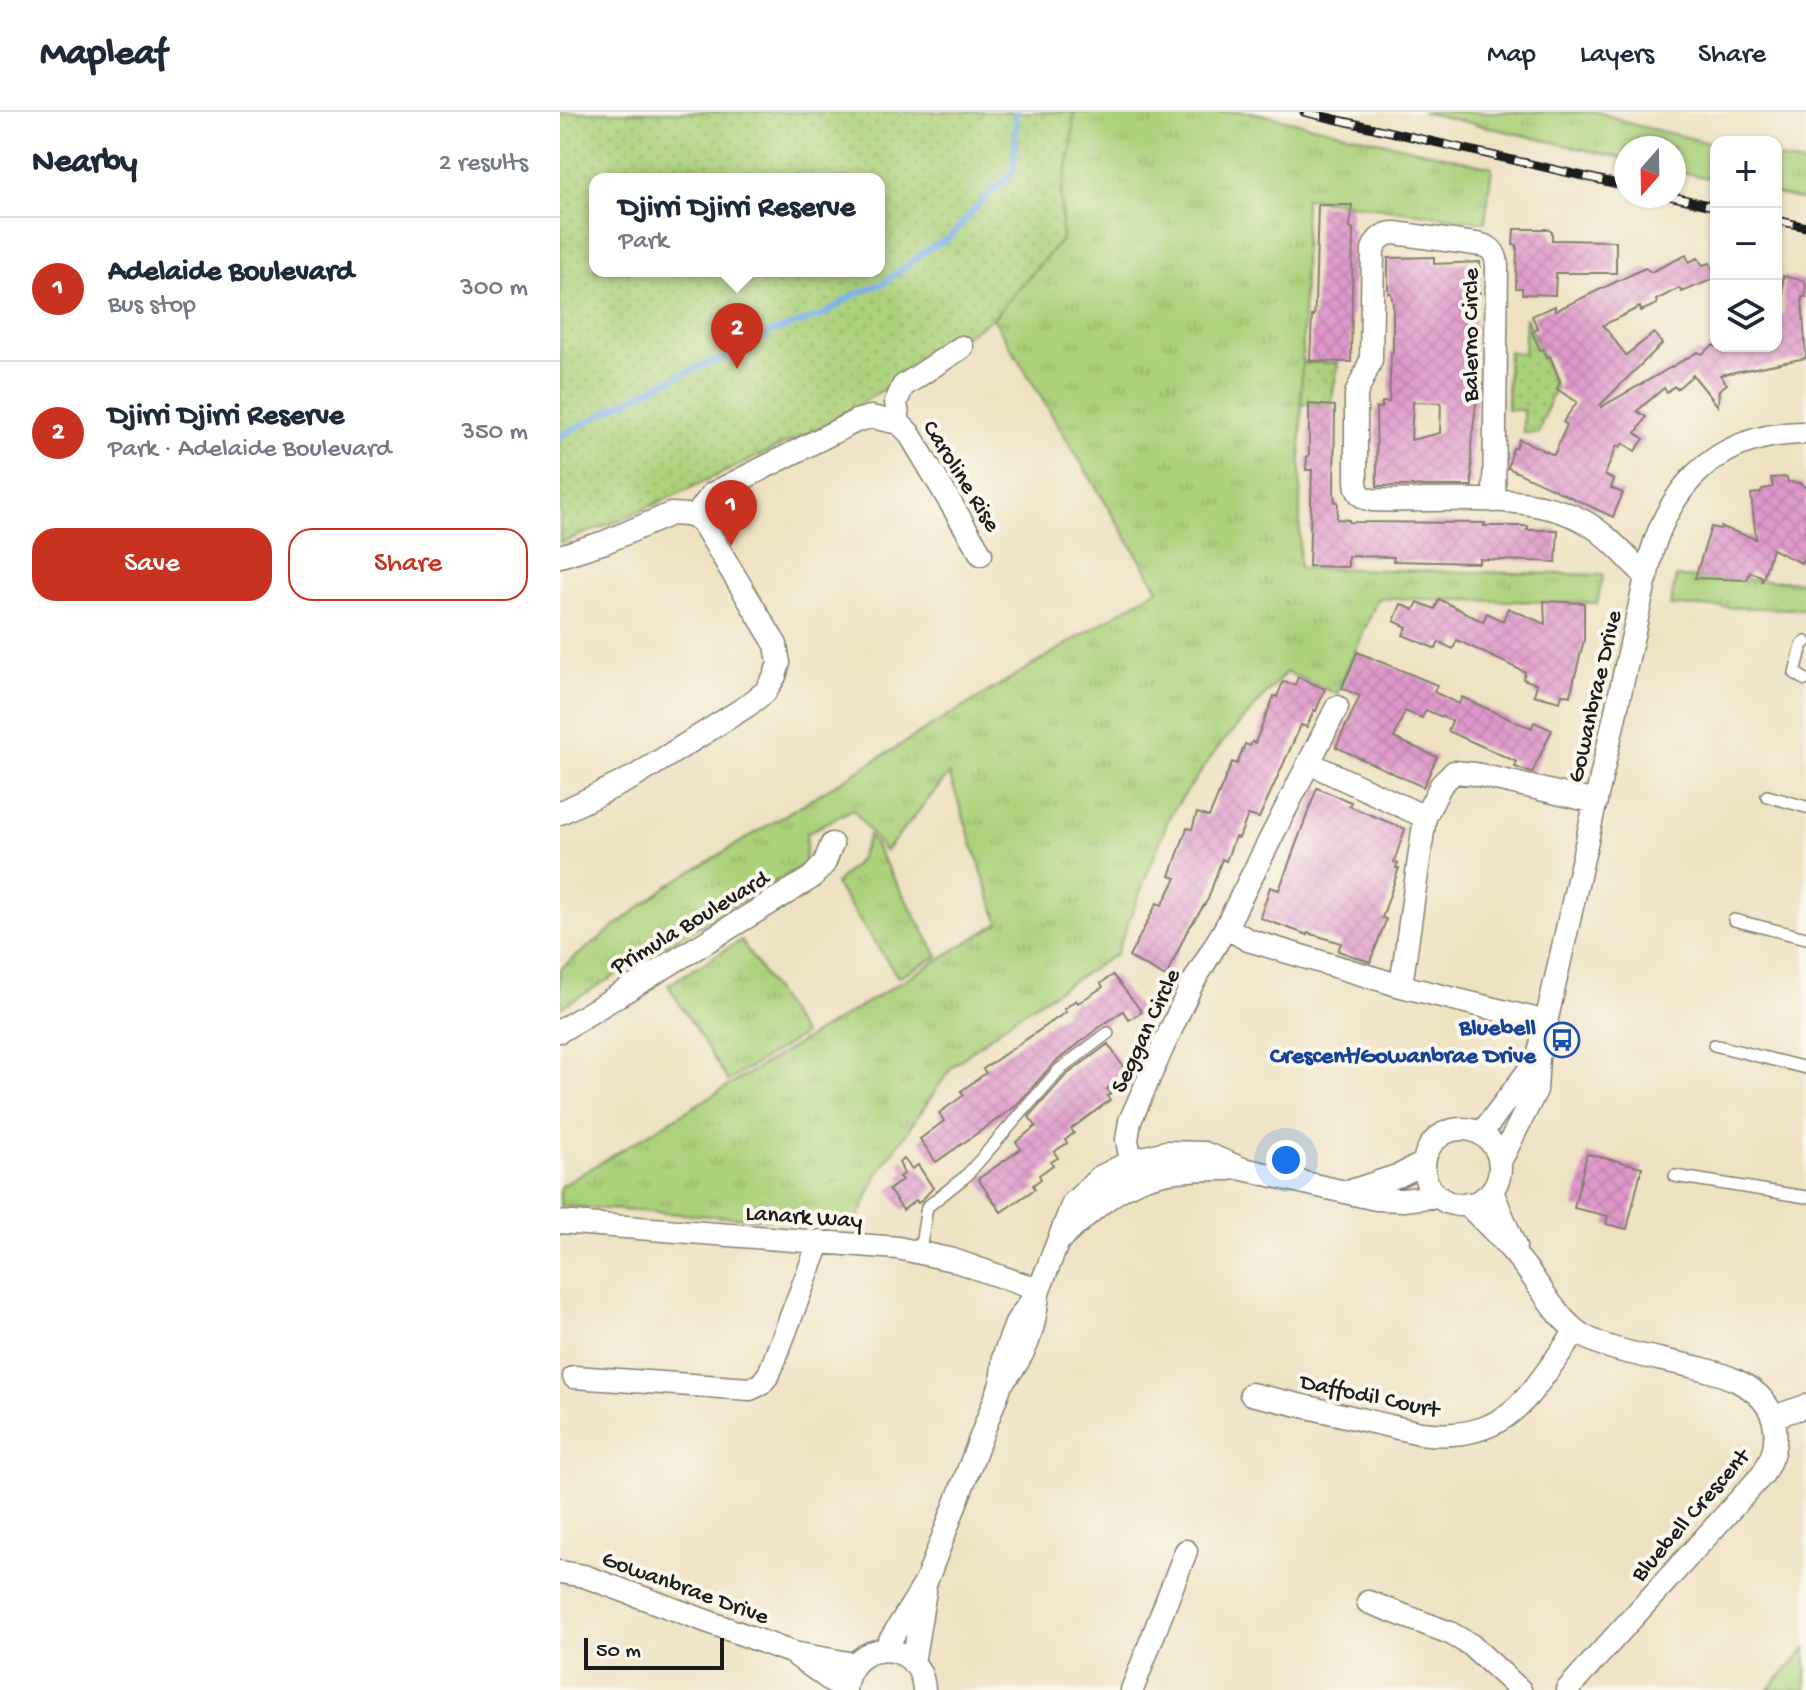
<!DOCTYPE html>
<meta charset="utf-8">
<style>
body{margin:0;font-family:"Gochi Hand",sans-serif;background:#f6f6f7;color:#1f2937}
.controls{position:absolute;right:24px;top:24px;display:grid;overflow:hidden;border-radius:16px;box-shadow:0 2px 6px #0004}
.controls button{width:72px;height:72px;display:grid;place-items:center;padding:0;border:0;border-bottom:2px solid #e0e1e3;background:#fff;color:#1f2937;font:40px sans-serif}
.compass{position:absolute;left:1054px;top:24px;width:72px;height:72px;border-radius:50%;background:#fff;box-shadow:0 2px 6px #0004;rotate:200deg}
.scale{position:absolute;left:24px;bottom:20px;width:140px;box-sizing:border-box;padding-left:8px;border:4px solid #1c1c1c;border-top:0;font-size:22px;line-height:28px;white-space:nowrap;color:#1c1c1c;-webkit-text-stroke:6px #fbf7ec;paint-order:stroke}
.you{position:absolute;left:726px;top:1048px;width:28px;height:28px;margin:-20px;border:6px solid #fff;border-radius:50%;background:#1a73e8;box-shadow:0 0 0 12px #1a73e833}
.badge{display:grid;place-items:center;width:52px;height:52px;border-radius:50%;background:#c8321e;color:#fff;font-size:26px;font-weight:700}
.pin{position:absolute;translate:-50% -66px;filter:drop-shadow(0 2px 4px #0008)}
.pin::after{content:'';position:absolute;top:42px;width:28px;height:24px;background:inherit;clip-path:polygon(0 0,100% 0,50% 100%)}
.popup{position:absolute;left:29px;top:61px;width:296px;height:104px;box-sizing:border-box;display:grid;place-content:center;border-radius:16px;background:#fff;filter:drop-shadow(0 2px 6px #0005);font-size:26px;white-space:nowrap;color:#747a83}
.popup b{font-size:30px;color:#1f2937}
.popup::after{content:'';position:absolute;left:50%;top:100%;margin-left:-16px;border:16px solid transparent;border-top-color:#fff}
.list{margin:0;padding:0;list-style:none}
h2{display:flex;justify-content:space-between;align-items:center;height:104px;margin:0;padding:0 32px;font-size:34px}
h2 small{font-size:26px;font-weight:400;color:#747a83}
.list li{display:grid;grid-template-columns:52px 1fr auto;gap:24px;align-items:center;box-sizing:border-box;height:144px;padding:0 32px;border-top:2px solid #e0e1e3}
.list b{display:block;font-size:30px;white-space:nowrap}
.list p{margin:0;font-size:26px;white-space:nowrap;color:#747a83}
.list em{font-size:26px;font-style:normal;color:#747a83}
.actions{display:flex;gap:16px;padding:24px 32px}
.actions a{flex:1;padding:18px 0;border:2px solid #c8321e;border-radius:24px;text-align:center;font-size:28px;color:#c8321e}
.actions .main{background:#c8321e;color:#fff}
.icon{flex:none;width:44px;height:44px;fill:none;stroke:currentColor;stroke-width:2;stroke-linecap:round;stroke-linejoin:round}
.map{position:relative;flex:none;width:1246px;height:1578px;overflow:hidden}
header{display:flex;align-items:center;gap:48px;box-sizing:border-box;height:112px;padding:0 40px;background:#fff;border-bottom:2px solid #e0e1e3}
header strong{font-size:38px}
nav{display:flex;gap:44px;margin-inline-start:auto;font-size:28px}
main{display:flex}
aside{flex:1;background:#fff}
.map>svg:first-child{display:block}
.grass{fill:url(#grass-tufts);stroke:#64764b;stroke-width:2}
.park{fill:url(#park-dots);stroke:#64764b;stroke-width:2;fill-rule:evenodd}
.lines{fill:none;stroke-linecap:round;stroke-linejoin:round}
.stream{stroke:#80b0eb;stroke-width:6}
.building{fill:url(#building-cross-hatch);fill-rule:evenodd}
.service-casing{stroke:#857f6f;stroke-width:14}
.minor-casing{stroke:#857f6f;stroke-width:25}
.service{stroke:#fff;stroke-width:11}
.minor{stroke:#fff;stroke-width:22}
.rail-casing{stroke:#1c1c1c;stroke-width:9}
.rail{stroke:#fbf7ec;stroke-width:6;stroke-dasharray:18;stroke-linecap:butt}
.labels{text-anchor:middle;stroke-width:8;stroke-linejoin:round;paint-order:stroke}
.street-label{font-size:24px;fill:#1c1c1c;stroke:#fbf7ec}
.transit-label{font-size:24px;font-weight:bold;fill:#164399;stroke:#fbf7ec;text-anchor:end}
</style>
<header>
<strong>Mapleaf</strong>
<nav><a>Map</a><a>Layers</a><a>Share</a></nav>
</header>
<main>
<aside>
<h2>Nearby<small>2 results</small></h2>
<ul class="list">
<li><span class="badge">1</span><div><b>Adelaide Boulevard</b><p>Bus stop</p></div><em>300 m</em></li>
<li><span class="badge">2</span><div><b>Djirri Djirri Reserve</b><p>Park · Adelaide Boulevard</p></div><em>350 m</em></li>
</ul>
<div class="actions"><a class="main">Save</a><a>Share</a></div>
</aside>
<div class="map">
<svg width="1246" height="1578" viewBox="0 0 1246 1578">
<defs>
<pattern id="grass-tufts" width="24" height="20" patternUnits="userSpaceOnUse" patternTransform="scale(2)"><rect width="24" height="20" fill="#abd17a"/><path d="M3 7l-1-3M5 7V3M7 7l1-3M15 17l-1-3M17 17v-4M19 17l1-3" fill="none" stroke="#93b369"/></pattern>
<pattern id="park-dots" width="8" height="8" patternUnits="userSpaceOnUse" patternTransform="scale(2)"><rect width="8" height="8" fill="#abd17a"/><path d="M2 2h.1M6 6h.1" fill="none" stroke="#93b369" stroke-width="1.8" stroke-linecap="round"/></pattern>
<pattern id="building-cross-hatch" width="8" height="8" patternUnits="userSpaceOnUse" patternTransform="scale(2)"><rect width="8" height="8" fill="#df98cb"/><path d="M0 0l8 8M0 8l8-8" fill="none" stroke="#bf82ae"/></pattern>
</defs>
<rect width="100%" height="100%" fill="#fbf7ec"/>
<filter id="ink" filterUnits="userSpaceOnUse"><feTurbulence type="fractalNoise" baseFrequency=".0125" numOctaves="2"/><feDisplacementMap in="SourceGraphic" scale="16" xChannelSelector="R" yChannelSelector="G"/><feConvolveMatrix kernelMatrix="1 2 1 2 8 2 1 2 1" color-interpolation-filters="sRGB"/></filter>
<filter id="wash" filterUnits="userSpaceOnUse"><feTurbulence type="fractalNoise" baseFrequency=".006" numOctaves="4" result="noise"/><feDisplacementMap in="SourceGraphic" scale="32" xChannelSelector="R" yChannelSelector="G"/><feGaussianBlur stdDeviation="1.8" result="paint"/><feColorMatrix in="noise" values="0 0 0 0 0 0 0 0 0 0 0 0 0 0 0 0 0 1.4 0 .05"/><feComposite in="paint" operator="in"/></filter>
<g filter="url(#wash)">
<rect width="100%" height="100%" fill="#eee2c2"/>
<path class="grass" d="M514,0H691L932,55L925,110L745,86L739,456L1043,463L1037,491L818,486L777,582L726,560L657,637L610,703L556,842L455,905L392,955L317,1063L297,1109L167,1105L0,1094V1075L439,811L389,662L325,740L293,697L247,721L245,752L0,896V857L106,775L598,477L433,206L502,127L501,84L511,37Z
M862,0H1038L1075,13L1156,32V68L1114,58V36H1066V47Z
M1216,46L1246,53V89L1216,82Z
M1116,465L1246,470V497L1110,494Z
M309,723L378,844L338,865L275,772L299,748Z
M181,828L243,923L168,969L108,873Z
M1246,1536V1578H1208Z"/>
<path class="park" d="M0,0H514L511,37L501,84L502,127L433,206L274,309L70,404L0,431ZM35,67H319V159H35Z
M966,205L995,275L978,321H963V298H947L948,240L964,241Z
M742,250L778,251L771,292H741Z"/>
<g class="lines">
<path class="stream" d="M0,324L88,278L146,252L185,239L212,220L263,203L295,182L324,171L367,138L389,126L423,88L454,59L456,0"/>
</g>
<g id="blocks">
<path class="building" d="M758,93H792L790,116L793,117L791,250L750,249L752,204H754L755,192Z
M954,117H987L992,120V128L1056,129V161H996L995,183L962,182V176H956L957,133H953Z
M1126,143L1129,150L1138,146L1143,153L1150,151L1156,166L1122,180L1119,176L1096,188L1097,192L1081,199L1080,195L1043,213L1066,243L1094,221L1102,232L1040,293L1041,295L1138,240L1142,242L1152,234H1216V202H1224L1223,164L1245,169L1246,185H1242L1246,246L1160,263L1167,272L1159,278L1158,294L1133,263L1117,277L1114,274L1107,280L1104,276L1077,299L1086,305L1076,321L1084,327L1075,339L1063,331L1060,335L1057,333L1045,363L1054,368L1051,376L1063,381L1053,405L948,356L953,336H956L959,327L994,343L1007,313L1003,310L1017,290L997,277L1000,269L990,244L987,246L983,237L980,238L972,220L978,217L972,204L995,194V199L1085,156L1091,160Z
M874,145V152L920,150L919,187H916L914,206L913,284H917L911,334L912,374H817L816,296H822V290H829L831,241H833V192L831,181H828V146ZM853,290L881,291L880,321L851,328Z
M749,292L775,294L774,381L775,390H778L777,407L789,408V410L925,411L924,414H968L967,418H998L996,450L919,447V451L833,449L834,445L788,444V455L749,454L752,358H746L747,344H749Z
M1227,365L1228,370L1240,371L1246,376V440L1241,451L1212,437L1202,470L1201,464L1190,460L1187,468L1135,466L1151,415L1160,417L1161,415L1196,427L1191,382L1200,381L1203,377L1213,375L1211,366Z
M879,487L923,510L927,501L943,509L948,496L985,512L984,489L1024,491V528L1010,584L1002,582L1000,590L974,583L977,572L963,567L965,560L897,528L893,537L879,530L876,537L843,523L847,515L834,509L841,492L854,498L858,490L875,497Z
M797,540L877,573L874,580L899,592L902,585L956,610L972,616L974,610L992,618L972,661L955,655L957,650L888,619L892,609L866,598L862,606L845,599L834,626L877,645L863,675L776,635L800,584L782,576Z
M738,565L765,577L756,599L754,598L747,615L741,613L699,706L688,703L679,726L675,725L666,749L662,747L648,787L626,821L606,865L569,845L597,791L602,793L616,766L610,764L627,716L632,717L637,701L649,705L672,650L677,652L685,632L690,634L692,630L695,631L714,584L717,585L723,570L735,573Z
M757,676L791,690L789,694L845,717L834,750L838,751L836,756H839L822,806L826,807L825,811L810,850L778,839L781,831L748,821V823L700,806L710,775L719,778Z
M553,863L582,900L569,908L563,899L537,917L493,952L456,994L376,1050L360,1027L384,1009L379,1001L404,983L401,979L426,961L423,957L506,900L504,897L516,888L518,891L543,875L541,871Z
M548,932L566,959L562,961L564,964L547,977L551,982L547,984L550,988L511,1017L514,1021L505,1028L507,1031L494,1040L498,1046L491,1050L493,1053L479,1063L481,1067L473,1073L475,1077L441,1100L418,1067L461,1037L456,1030L476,1014L469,1005L505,964Z
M1027,1042L1082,1055L1067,1117L1046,1112L1048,1104L1014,1096Z
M344,1047L352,1057L358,1053L373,1076L361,1089L358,1091L356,1088L343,1098L329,1078L342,1068L339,1065L344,1062L339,1050Z"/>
</g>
</g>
<g filter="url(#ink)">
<use href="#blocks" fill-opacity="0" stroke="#857f6f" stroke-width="2"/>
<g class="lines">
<g class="service-casing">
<path id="service" d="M1246,530L1242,533L1235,561L1246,568
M1207,684L1246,695
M1174,808L1246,826
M1154,933L1246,956
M1115,1064L1246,1085
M360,1139L367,1095L406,1064L499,958L548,921"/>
</g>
<g class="minor-casing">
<path id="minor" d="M339,311L349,321L421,442
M934,389L937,155C937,144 933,136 922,133L835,121C824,121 817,127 813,137L811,248L796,282V370C797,381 801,386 812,388C877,391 969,377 1027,411C1049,424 1068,447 1087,465
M141,408V397L152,382L296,309L311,305L339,311L336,290L343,274L402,235
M0,444L45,430L111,402L127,403L141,408
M749,651L865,705
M0,701L74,665L187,594L205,580L215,564L219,551L216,533L141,408
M666,815L688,828L841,874L987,910
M841,874L865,705L881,673L894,660L915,662L1036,690
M0,919L251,766L264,752L272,732
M864 1055a38 38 0 1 1 76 0a38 38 0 1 1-76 0Z
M921,1022L978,946
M571,1049L567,1028L570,1009L601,939L631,874L666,815L777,595
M940,1050L976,978L978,946L1092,439C1115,364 1166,321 1246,321
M932,1079L955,1135
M788,1080L840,1063L864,1051
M907,1092C924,1110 943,1127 958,1146C978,1169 991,1198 1015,1218C1066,1259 1204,1240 1215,1315C1217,1334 1212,1346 1203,1362L1007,1578
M0,1110L338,1136L393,1148L479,1178
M502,1126C564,1068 584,1056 670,1057
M14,1265L190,1277L201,1272L209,1262L260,1129
M441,1272C466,1243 474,1221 478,1183
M691,1282L860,1321C950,1332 969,1282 1016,1219
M1213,1305L1246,1294
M0,1460L24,1464L233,1541L294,1552
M808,1490L890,1521L911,1533L960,1578
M324,1538L366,1470L441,1272L444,1243L457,1209L479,1178L513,1091L540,1065L571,1049L606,1040L644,1041L683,1057L816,1087L843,1088L878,1084
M237,1544L284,1578
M353,1551L365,1479
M285,1578C290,1524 361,1526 364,1578
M572,1578L626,1439"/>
</g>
<use href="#service" class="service"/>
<use href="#minor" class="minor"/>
<g class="rail-casing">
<path id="rail" d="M744,0L1066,74
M1110,84L1156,95
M1216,108L1246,115"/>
</g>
<use href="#rail" class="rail"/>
</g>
</g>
<defs>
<g id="bus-ring" transform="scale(1.8)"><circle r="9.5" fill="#fbf7ec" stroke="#1a4fb4" stroke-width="1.5"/><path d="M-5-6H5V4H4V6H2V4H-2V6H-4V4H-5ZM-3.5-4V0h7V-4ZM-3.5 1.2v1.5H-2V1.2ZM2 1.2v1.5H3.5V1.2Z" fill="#1a4fb4"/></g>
</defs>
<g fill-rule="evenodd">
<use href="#bus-ring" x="1002" y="928"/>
</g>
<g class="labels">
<g class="street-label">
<text transform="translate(909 223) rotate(-90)" y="8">Balerno Circle</text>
<text transform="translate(403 363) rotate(58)" y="8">Caroline Rise</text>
<text transform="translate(1033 584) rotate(-77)" y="8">Gowanbrae Drive</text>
<text transform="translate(129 809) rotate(-31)" y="8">Primula Boulevard</text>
<text transform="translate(584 918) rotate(-65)" y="8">Seggan Circle</text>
<text transform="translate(244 1103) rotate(4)" y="8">Lanark Way</text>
<text transform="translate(810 1282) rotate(12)" y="8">Daffodil Court</text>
<text transform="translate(1129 1402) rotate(-49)" y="8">Bluebell Crescent</text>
<text transform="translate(126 1474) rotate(20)" y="8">Gowanbrae Drive</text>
</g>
<g class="transit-label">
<text x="976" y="922">Bluebell<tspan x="976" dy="28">Crescent/Gowanbrae Drive</tspan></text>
</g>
</g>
</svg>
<div class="controls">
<button>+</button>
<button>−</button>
<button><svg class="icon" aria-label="layers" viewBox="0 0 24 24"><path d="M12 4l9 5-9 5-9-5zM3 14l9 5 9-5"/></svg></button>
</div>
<svg class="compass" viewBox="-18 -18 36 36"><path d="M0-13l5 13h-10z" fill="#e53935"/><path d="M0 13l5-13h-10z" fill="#747a83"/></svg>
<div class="scale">50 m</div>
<div class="you"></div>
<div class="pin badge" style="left:171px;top:434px">1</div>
<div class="pin badge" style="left:177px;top:257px">2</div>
<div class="popup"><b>Djirri Djirri Reserve</b>Park</div>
</div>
</main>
